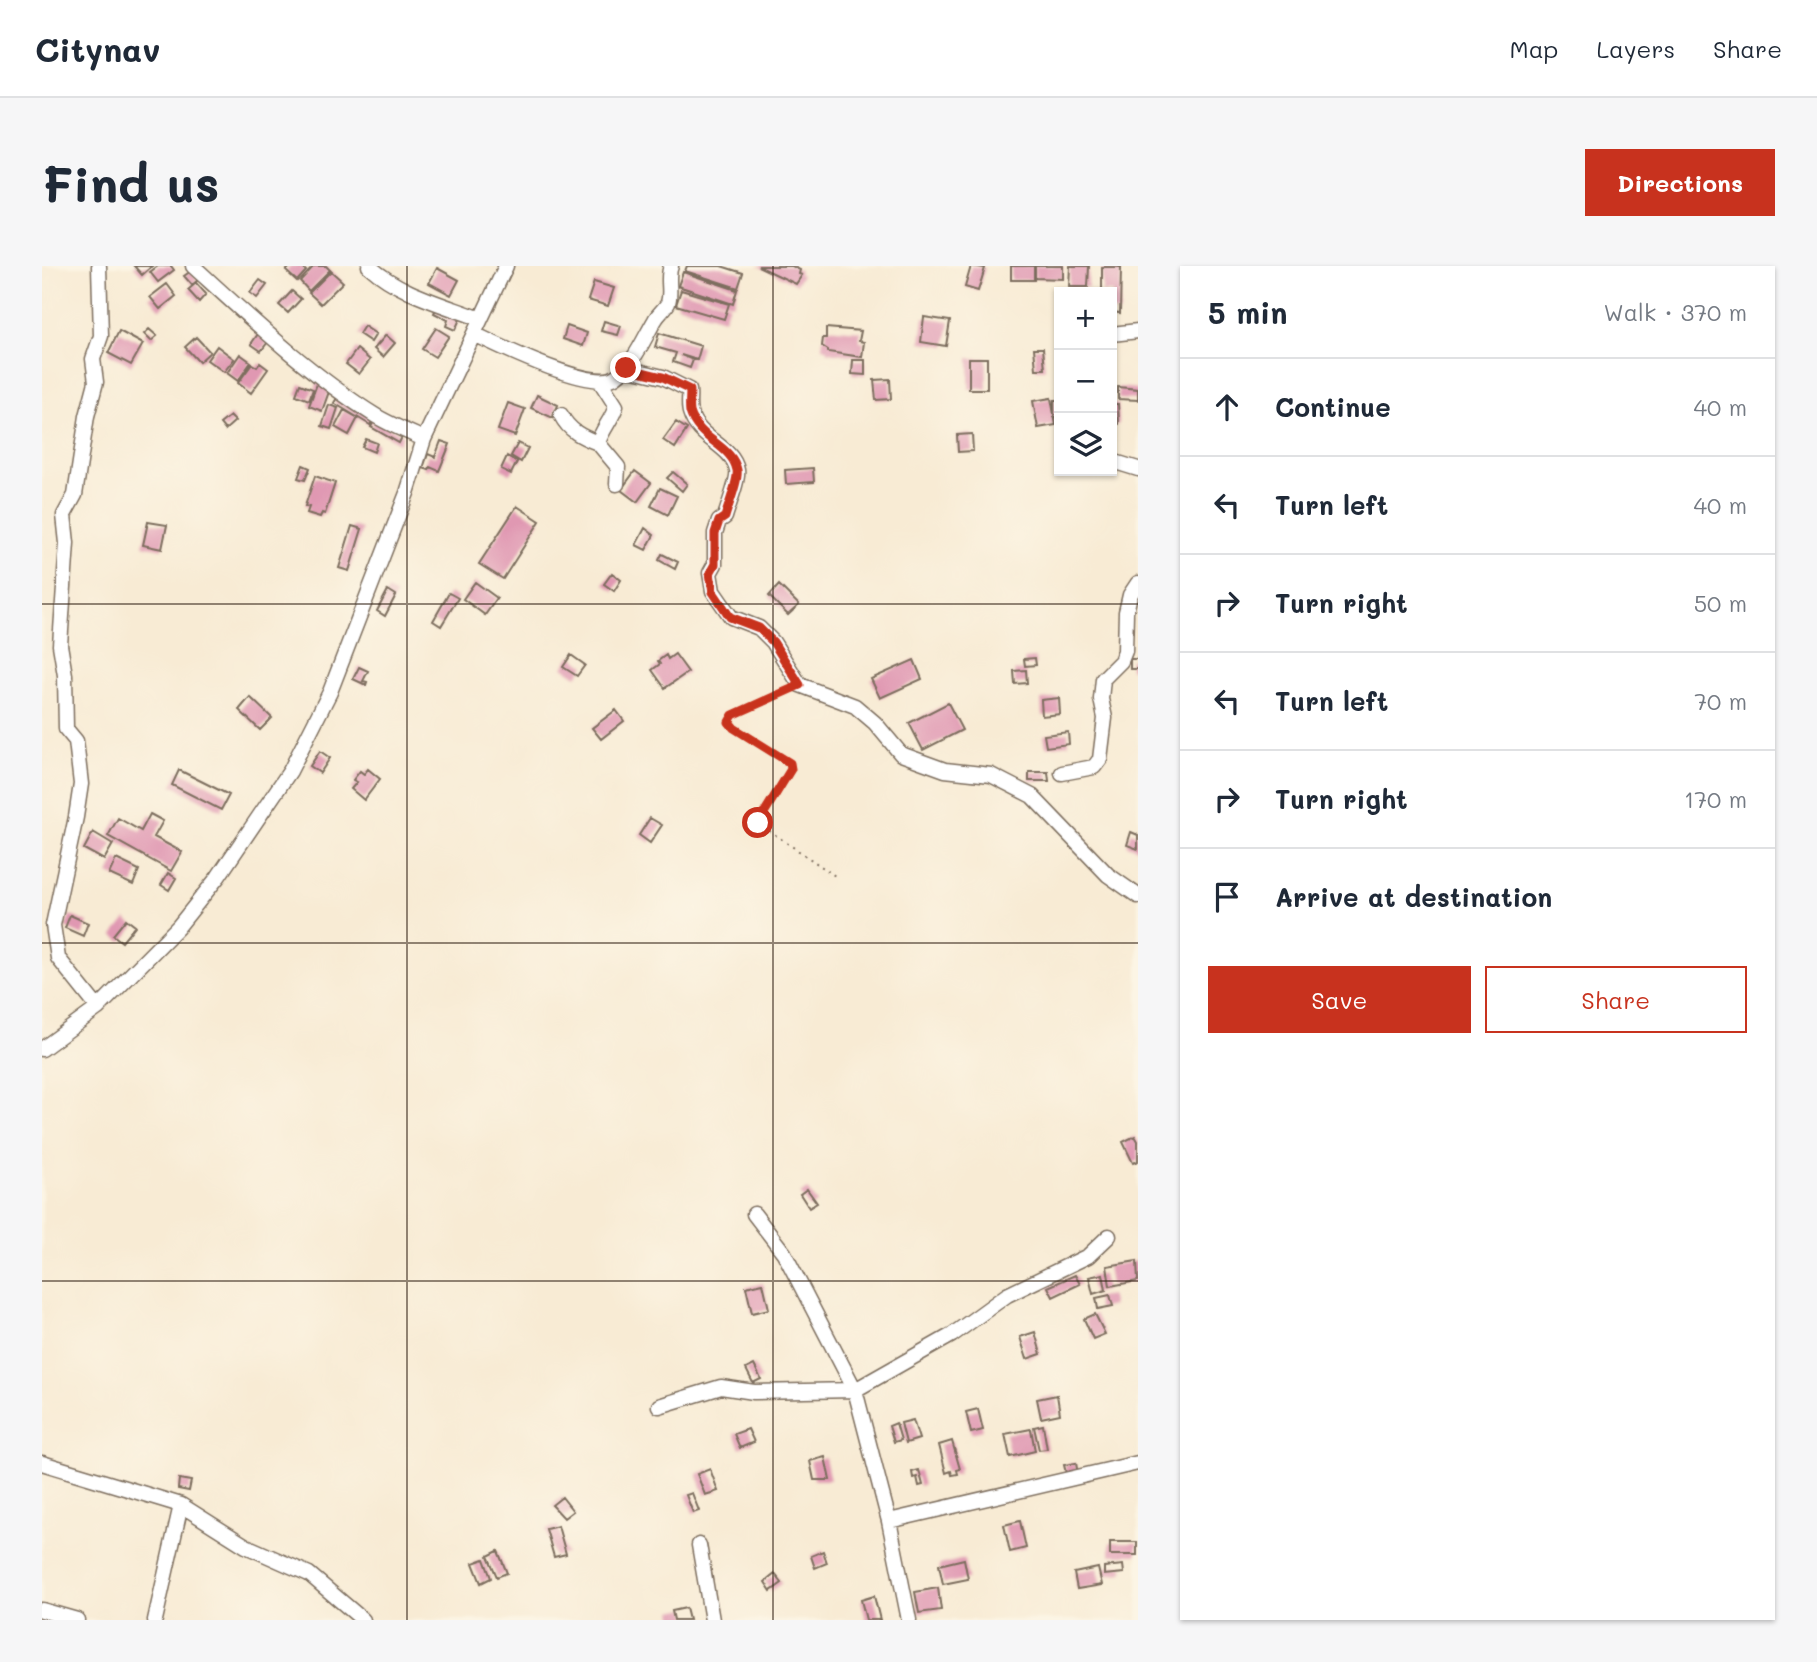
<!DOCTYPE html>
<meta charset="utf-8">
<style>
body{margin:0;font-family:Mali,sans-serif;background:#f6f6f7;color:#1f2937}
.controls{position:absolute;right:21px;top:21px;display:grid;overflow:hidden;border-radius:0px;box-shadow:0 2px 5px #0004}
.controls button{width:63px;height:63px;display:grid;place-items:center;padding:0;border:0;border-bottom:2px solid #e0e1e3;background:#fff;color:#1f2937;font:35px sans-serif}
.stop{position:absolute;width:21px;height:21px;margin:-16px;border:5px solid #c8321e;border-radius:50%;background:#fff}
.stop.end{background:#c8321e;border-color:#fff;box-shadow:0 2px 7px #0008}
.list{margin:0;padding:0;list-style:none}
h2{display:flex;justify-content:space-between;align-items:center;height:91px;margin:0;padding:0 28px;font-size:30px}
h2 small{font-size:23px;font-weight:400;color:#747a83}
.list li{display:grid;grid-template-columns:46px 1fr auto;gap:21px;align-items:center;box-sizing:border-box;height:98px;padding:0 28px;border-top:2px solid #e0e1e3}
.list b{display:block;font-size:26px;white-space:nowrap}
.list em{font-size:23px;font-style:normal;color:#747a83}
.actions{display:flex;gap:14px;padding:21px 28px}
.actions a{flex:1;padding:16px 0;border:2px solid #c8321e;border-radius:0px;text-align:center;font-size:24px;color:#c8321e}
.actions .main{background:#c8321e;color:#fff}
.icon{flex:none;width:38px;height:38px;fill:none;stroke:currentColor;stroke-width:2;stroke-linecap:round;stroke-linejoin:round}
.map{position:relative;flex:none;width:1096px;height:1354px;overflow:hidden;border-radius:0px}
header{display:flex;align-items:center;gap:42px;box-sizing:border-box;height:98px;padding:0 35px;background:#fff;border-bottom:2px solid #e0e1e3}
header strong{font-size:33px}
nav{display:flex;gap:38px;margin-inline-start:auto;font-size:24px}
.intro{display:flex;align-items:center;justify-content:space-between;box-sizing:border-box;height:168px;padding:0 42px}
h1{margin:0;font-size:49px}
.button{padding:18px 32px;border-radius:0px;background:#c8321e;color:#fff;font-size:24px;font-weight:700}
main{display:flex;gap:42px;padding:0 42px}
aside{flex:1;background:#fff;border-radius:0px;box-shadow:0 2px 5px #0004}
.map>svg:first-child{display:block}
.building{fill:#e098b2}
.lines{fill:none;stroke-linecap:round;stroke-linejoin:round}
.minor-casing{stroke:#7d6e5e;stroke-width:17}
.path{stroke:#7d6e5e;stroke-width:2;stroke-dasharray:2 5;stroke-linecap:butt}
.minor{stroke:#fff;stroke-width:14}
.route{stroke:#c8321e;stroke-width:9}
.grid{fill:none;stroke:#3b2a1e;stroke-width:2;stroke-opacity:0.55}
</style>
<header>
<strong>Citynav</strong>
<nav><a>Map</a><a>Layers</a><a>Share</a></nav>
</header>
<div class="intro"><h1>Find us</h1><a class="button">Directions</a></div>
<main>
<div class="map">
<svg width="1096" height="1354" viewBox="0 0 1096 1354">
<rect width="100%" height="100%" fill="#fcf5e5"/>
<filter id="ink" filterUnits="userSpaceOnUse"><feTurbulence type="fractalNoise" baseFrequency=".0143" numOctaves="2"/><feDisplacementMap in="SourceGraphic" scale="14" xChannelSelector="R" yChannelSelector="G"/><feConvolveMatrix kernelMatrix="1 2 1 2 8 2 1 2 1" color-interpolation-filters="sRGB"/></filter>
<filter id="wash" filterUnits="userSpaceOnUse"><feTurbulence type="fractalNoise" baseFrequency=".00686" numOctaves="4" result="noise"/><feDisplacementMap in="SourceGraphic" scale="28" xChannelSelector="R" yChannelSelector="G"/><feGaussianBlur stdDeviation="1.57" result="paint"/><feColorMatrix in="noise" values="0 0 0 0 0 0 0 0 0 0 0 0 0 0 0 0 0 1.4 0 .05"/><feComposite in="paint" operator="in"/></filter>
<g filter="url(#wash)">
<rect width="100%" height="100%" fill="#f8ebd4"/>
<g id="blocks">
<path class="building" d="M92,0H110L100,9Z
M116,0H129L132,4L116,16L108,6Z
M249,0H259L264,5L255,15L244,5Z
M272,0H284L288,4L267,25L258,15Z
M645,0H679L701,7L696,22L643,5Z
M716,0H750L758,4L757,8L760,9L754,18Z
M929,0L943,2L936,25L923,21Z
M969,0H992V14H969Z
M993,0H1021V13L993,12Z
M1028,0H1047L1046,21H1027Z
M1060,1H1079L1078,47L1070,46V26H1060Z
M395,2L417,14L409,29L387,17Z
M149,5L156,14L150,19L142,10Z
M289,5L301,16L279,38L267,27Z
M641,6L695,24L691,38L636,20Z
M218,14L225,19L215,32L208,27Z
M552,16L572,22L566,40L546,34Z
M154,17L164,28L157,36L146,24Z
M125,18L134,30L118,43L108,31Z
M639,24L687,38L682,53L634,39Z
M250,25L259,33L246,47L237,39Z
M395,40L419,51L413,64L404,60L406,54L392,47Z
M882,51L908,55L904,80L879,76Z
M562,55L579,60L576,69L559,65Z
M322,60L334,68L329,76L317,68Z
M525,60L545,67L541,80L521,73Z
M394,62L407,70L393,91L380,83Z
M784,62L819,65L817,75L822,76L820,91L786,86V84L780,80L781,72H784Z
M107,63L115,70L109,75L102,68Z
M77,65L101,78L89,99L66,87Z
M617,67L659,80L655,94L639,89L651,94L648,102L631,96L634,87L613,81Z
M216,68L226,76L219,85L209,78Z
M344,69L353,77L341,91L332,83Z
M154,71L168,86L157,96L143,81Z
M175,80L192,93L182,106L165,94Z
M992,82H1001L1003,103H994Z
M315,83L328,94L317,108L304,98Z
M198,88L209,96L196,115L185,107Z
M927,92H945V123H927Z
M811,94H823V109L810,108Z
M218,97L226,103L209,127L196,117L210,98L215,101Z
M848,113L849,133L834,134L832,114Z
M276,115L289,120L280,145L267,140Z
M258,118L271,123L267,134L254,129Z
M1076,121L1096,123V134L1076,133Z
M298,127L333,151L328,159L292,137Z
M495,129L516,139L511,152L489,142Z
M1009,132L1014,159L996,162L991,135Z
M1012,134H1017V151H1012Z
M466,137L483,143L473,170L456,164Z
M1070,138H1076L1077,158L1070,159Z
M287,139L296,142L289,163L280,160Z
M302,144L316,152L307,169L293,161Z
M188,150L193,155L183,164L178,158Z
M333,153L361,169L357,177L329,161Z
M634,156L645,163L633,182L621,174Z
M930,168L931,185L916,186L915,169Z
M324,173L335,177L332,186L320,181Z
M399,175L408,178L397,205L388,201L387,204L381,202L386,188L393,191Z
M476,177L486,182L479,196L469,190Z
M465,190L475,196L469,208L459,203Z
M261,199L268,202L263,214L256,212Z
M771,202L772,216L744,218L743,204Z
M593,205L609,217L595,236L579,224Z
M631,206L645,218L640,225L625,212Z
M273,210L293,217L283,248L280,247L278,251L265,247L267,241L263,240Z
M618,222L635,230L626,249L609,240Z
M475,240L498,255L461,313L437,298Z
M106,256L125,259L120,283L101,279Z
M310,260L320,263L307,305L297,302Z
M603,262L612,269L604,284L594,279Z
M620,288L636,296L633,303L617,294Z
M570,307L579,314L572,325L562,318Z
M433,316L455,332L443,349L421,333Z
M737,319L757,339L746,349L727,330Z
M346,324L354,329L343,350L335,345Z
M407,327L416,332L399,360L391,355Z
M633,388L646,406L623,422L610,404L618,398L616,395L624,389L626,393Z
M529,389L543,399L535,410L521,401Z
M993,392L994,399L983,400L982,393Z
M1088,393H1096V403H1088Z
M872,394L880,413L838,432L829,413Z
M317,401L326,405L321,415L325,416L324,419L311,413Z
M984,404L985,417L973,418L972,405Z
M208,431L230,452L218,464L197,444Z
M1017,432L1018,448L1000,450L999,434Z
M906,437L920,464L881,484L867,457Z
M574,444L582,455L559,473L550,462Z
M1026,466L1027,478L1004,481L1002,469Z
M278,485L288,492L278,507L268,500Z
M326,503L338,513L322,534L309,523L315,516L311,514L318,505L322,508Z
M137,504L187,529L179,544L130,519Z
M987,506H1006L1007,515H987Z
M108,548L121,555L112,571L140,586L129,605L66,570L76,552L99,565Z
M608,552L620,559L608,577L597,569Z
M51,566L71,578L62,594L42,583Z
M1089,566L1096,569V583L1085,579Z
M74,593L97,604L91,619L67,608Z
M126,607L134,612L127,624L119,619Z
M28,649L46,657L41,670L23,662Z
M84,653L93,660L80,676L71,669Z
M1093,870L1096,875V895L1091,897L1081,876Z
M765,923L775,937L767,942L758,928Z
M1095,995L1096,1015L1068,1020L1065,1000Z
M1061,1008L1064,1024L1051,1028L1047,1011Z
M1033,1009L1038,1018L1011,1031L1006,1021Z
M721,1017L727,1043L710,1047L704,1021Z
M1068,1029L1071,1040L1056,1043L1054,1032Z
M1053,1048L1063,1068L1051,1073L1042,1053Z
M993,1066L999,1088L985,1093L978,1071Z
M712,1099L719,1113L711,1117L704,1103Z
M1015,1129L1018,1148L999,1152L995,1133Z
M936,1143L941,1164L929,1167L924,1146Z
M871,1154L877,1173L864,1177L859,1157Z
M854,1157L859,1174L852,1176L847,1160Z
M1001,1159L1005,1183L997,1184L992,1161Z
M706,1163L712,1176L698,1182L692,1168Z
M989,1163L993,1185L968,1191L963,1168Z
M910,1175L918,1203L915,1204L916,1208L910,1209L909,1205L904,1207L897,1179Z
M783,1191L788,1214H772L768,1195Z
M1034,1197L1036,1209L1025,1211L1022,1199Z
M668,1203L676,1225L663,1229L655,1208Z
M877,1204L881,1219L877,1220L875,1211L871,1212L870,1206Z
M137,1213L149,1215L147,1225L136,1223Z
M650,1227L657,1245L651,1247L644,1229Z
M520,1231L531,1245L522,1252L510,1239Z
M978,1255L984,1282L968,1286L962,1259Z
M516,1260L524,1288L512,1291L504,1263Z
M1068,1276H1095V1289H1068Z
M456,1285L465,1307L455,1311L446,1290Z
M781,1285L785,1297L773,1302L769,1290Z
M442,1293L449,1312L439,1317L431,1297Z
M922,1293L926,1313L901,1318L897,1299Z
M1081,1299L1082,1307L1062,1309V1301Z
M1056,1302L1060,1319L1035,1323L1032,1307Z
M733,1308L740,1317L729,1325L723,1316Z
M896,1322L899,1344L877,1347L873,1326Z
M832,1330L838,1354H824L819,1334Z
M644,1342L647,1354H632L630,1345Z"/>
</g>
</g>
<g filter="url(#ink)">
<use href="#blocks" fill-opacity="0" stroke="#7d6e5e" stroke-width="2"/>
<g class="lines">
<g class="minor-casing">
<path id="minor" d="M151,0C208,52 268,109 334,150C349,159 366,166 382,173
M327,0C358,28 400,38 439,53
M432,68C457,80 551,126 573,111C593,97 601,74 613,54C616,48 623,43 626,37C630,25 624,12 629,0
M1070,68L1096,65
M584,102L621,111L647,124C648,130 646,139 648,146C656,174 690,179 695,204C697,213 686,240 683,251L677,255L673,267V298L668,307L671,325L689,351L717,362L731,376L758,419L813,440L833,457L859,488L903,504L949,509L990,530L1066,609L1096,630
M519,149C527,165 540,171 556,177C560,163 570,154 574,140L558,115
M556,177L576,201L575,218
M1070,195L1096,203
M1020,507L1052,501L1058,493L1063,452L1059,433L1061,413L1079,395L1083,385L1084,346L1088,329L1096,317
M56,742L16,692L11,659L34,551L39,518L34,475L24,463L23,409L18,379L25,277L22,249L33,229L45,150L54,116L51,93L59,70L57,0
M0,783L56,742L136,661L176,611L248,505L288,426L365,227L382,173L464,0
M617,1140L679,1121L712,1126L813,1124L742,987L712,948
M0,1197L139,1239L204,1280L267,1308L321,1354
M847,1255L1096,1197
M657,1279L670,1354
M0,1344L35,1354
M113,1354L139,1239
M867,1354L847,1255L813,1124L910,1069L965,1029L1046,990L1067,970"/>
</g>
<path class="path" d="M745,425L691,449L687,456L692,462L748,497L749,503L716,557L796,612"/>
<use href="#minor" class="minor"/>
</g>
</g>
<g class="lines" filter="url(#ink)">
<path class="route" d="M584,102L621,111L648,124C648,130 647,139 648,146C656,174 690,179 695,204C697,213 686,240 683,251L677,255L673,267V298L668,307L671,326L688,351L717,362L731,376L758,419L691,449L687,456L692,462L748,497L749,503L716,557"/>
</g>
<path class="grid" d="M365,0V1354M731,0V1354M0,338H1096M0,677H1096M0,1015H1096"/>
</svg>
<div class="controls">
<button>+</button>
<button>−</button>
<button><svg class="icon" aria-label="layers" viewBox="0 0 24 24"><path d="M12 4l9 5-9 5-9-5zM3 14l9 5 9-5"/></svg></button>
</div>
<div class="stop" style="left:716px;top:557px"></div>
<div class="stop end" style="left:584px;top:102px"></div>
</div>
<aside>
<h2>5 min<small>Walk · 370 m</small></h2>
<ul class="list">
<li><svg class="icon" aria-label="ahead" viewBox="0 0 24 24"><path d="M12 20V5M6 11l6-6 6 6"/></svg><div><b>Continue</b></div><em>40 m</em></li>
<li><svg class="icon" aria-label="left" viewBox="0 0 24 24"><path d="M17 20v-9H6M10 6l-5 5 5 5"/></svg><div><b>Turn left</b></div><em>40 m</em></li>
<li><svg class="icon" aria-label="right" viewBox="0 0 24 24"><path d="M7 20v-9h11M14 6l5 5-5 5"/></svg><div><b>Turn right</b></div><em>50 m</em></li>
<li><svg class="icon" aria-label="left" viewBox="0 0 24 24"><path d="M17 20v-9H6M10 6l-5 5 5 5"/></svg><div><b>Turn left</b></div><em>70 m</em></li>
<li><svg class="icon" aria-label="right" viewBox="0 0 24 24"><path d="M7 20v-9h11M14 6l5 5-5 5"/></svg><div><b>Turn right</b></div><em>170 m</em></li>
<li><svg class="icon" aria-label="arrive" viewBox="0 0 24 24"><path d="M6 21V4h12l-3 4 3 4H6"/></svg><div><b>Arrive at destination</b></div></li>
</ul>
<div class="actions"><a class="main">Save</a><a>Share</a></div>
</aside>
</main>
